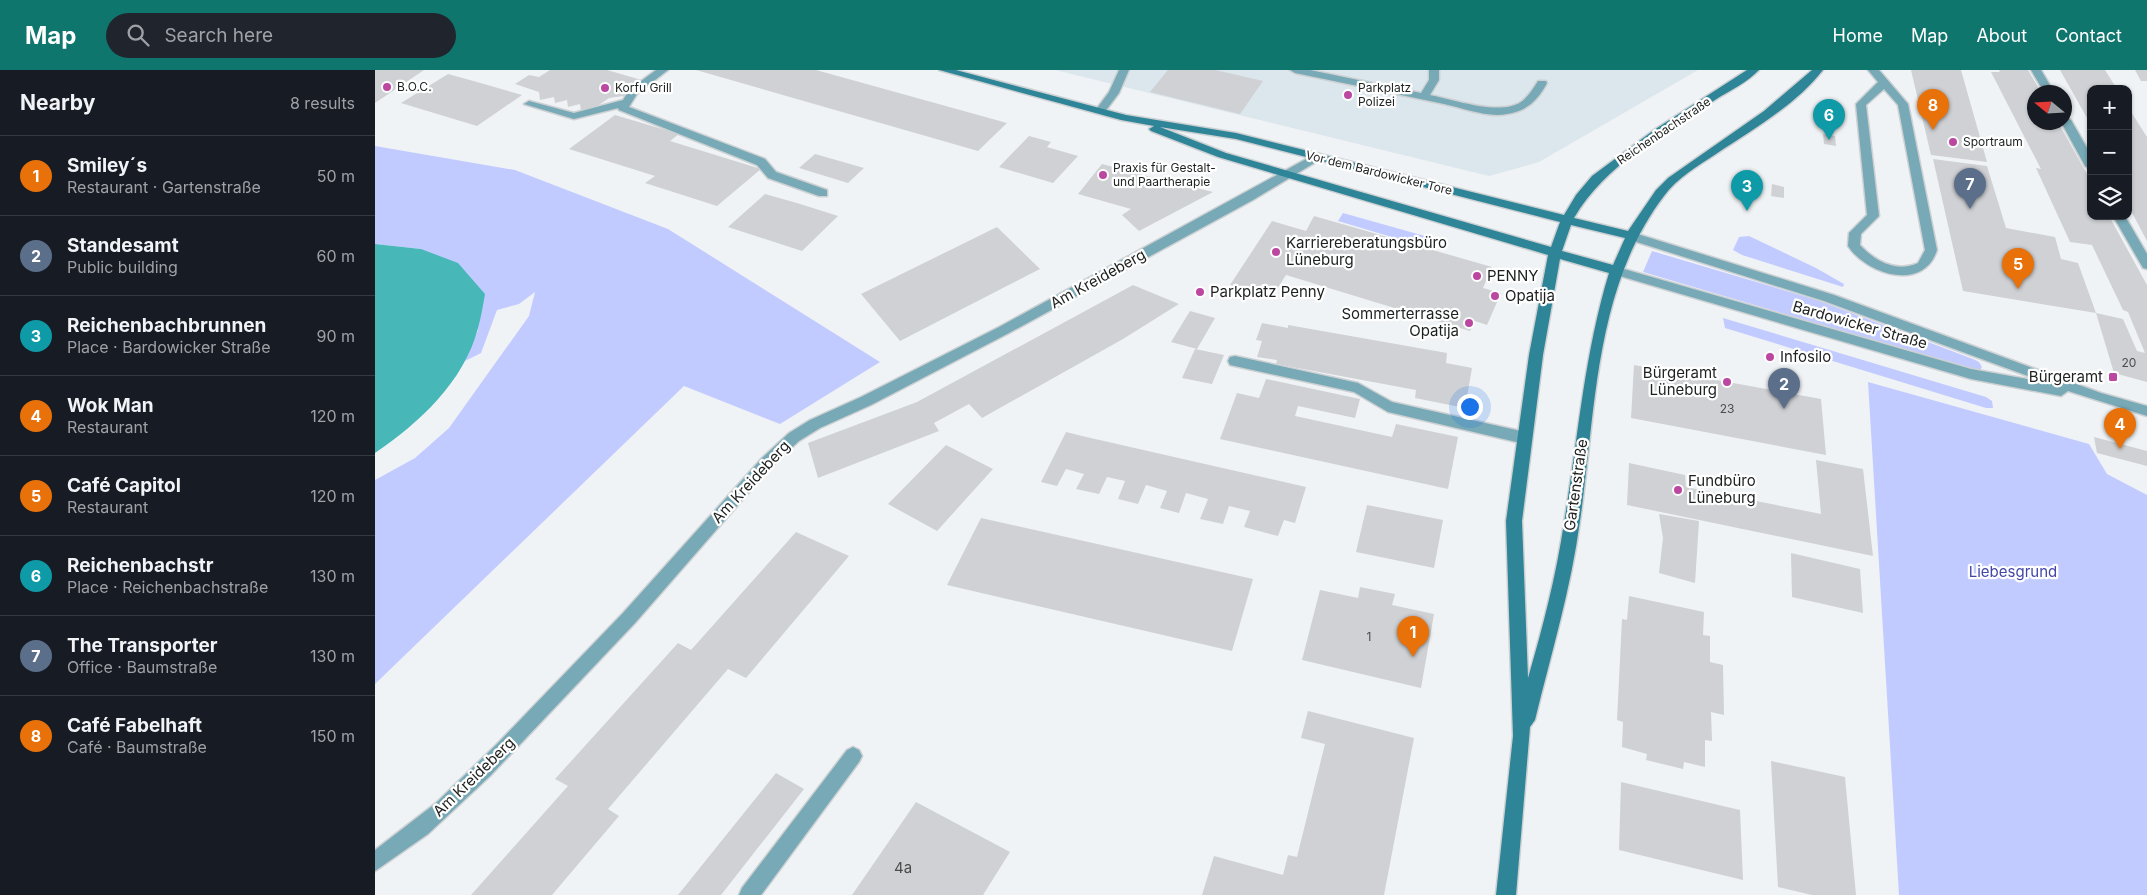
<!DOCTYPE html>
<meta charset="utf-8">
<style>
body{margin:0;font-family:Inter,sans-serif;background:#20242c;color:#f1f3f6}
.controls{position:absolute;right:15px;top:15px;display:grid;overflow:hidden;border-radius:10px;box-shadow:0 1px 4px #0004}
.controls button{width:45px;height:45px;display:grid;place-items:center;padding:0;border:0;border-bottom:1px solid #363941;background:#171b24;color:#f1f3f6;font:25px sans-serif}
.compass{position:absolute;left:1652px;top:15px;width:45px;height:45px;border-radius:50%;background:#171b24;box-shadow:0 1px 4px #0004;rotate:288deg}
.you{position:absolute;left:1094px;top:336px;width:18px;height:18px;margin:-12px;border:4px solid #fff;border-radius:50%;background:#1a73e8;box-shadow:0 0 0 8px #1a73e833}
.badge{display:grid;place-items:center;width:32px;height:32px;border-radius:50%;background:#0f766e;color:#fff;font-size:16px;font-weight:700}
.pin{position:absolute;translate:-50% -41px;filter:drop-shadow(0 1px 2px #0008)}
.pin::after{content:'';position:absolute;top:26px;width:18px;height:15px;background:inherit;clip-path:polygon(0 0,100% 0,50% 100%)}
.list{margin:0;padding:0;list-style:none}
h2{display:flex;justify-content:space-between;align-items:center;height:65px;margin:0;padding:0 20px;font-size:21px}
h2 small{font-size:16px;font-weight:400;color:#9ea1a6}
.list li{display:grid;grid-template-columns:32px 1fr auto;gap:15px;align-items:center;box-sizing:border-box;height:80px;padding:0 20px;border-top:1px solid #363941}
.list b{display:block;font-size:19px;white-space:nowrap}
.list p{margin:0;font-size:16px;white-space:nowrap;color:#9ea1a6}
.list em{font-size:16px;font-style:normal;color:#9ea1a6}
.icon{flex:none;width:28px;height:28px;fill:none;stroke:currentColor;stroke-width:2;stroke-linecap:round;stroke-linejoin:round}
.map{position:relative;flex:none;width:1772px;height:825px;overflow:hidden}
header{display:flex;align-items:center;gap:30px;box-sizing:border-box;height:70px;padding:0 25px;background:#0f766e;color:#fff}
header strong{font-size:24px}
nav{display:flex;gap:28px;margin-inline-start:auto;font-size:18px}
.search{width:350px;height:45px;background:#20242c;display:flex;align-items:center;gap:12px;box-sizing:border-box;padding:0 18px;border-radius:28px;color:#9ea1a6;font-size:19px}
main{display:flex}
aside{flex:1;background:#171b24}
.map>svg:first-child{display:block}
.built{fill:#dce6ed}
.green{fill:#c2cbff}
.water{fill:#47b7b7}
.building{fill:#cfd1d4}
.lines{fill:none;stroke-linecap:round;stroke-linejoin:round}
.lane-casing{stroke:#ced1d3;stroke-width:3}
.street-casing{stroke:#ced1d3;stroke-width:3}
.secondary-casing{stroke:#ced1d3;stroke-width:3}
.lane{fill:#77a9b6;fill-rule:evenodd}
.street{fill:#77a9b6;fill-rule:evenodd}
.secondary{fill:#2e8598;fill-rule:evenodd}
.poi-dot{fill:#bb47a0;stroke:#fff;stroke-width:2}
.labels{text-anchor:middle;stroke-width:4.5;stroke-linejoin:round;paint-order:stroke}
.far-poi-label{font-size:12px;fill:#1e2020;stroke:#fff;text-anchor:start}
.far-street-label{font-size:12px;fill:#1e2020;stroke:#fff}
.number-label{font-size:12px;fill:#4a4c4d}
.poi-label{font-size:15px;fill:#1e2020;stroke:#fff;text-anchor:start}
.street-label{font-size:15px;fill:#1e2020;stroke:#fff}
.park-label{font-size:15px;fill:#4346a9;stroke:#fff}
.near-number-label{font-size:15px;fill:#4a4c4d}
</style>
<header>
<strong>Map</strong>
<div class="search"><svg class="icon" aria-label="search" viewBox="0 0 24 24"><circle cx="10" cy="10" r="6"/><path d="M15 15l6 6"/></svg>Search here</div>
<nav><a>Home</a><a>Map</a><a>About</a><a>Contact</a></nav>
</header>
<main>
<aside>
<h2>Nearby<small>8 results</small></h2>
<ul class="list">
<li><span class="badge" style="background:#e8710a">1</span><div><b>Smiley´s</b><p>Restaurant · Gartenstraße</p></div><em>50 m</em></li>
<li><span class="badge" style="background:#5c6f8a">2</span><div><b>Standesamt</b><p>Public building</p></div><em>60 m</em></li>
<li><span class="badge" style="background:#0f9aa8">3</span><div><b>Reichenbachbrunnen</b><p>Place · Bardowicker Straße</p></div><em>90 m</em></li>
<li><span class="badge" style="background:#e8710a">4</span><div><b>Wok Man</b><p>Restaurant</p></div><em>120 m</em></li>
<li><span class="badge" style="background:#e8710a">5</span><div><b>Café Capitol</b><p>Restaurant</p></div><em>120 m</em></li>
<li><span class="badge" style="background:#0f9aa8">6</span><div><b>Reichenbachstr</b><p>Place · Reichenbachstraße</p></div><em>130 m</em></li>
<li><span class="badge" style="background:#5c6f8a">7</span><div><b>The Transporter</b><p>Office · Baumstraße</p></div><em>130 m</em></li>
<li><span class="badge" style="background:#e8710a">8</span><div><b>Café Fabelhaft</b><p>Café · Baumstraße</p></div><em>150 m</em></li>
</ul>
</aside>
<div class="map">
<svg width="1772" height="825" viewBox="0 0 1772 825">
<rect width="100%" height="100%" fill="#f0f3f5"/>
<path class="built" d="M680,0H1323L1164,92L1114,106Z"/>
<path class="green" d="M0,76L140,100L293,159L505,292L405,354L309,316L0,614V410L40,388L74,358L154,246L160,222L144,234L122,240L106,283L90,291L103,260L46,179L0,174Z
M968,143L1064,170L1060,180L963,151Z
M1374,166L1441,198L1469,214L1468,217L1367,185L1358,180L1364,167Z
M1277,181L1442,230L1598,289L1604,292L1607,297L1605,300H1599L1268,202Z
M1348,248L1611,327L1617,331L1618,338H1611L1350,258Z
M1493,312L1714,374L1732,404L1772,425V825H1524Z"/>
<path class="water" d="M0,174L46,179L83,193L110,224C108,236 106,247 103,258C89,312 44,353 0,383Z"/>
<path class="building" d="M0,0H49L0,33Z
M175,0H232L270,11L249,26L234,28L221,37L206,41L205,34L193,37L192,30L180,33L179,27L165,30L164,22L140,14L154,5L164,7Z
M321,0H441L632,53L603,81Z
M793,0H840L888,11L865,44L775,22Z
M1536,0H1586L1612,92L1556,85Z
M1624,0H1653L1666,22H1660V52H1683L1716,111V146H1734L1772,215V312L1739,303L1721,243L1588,221L1558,89L1612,96L1631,158L1680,167L1686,189L1703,193L1721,243L1748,249L1762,281L1770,283L1753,242L1748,240L1717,175L1695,172L1661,98L1666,99L1616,2H1625Z
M1685,0H1730L1742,19H1716V55Z
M1760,0H1772V11H1766Z
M73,4L102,12L147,25L102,56L26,33Z
M1753,37L1772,67V171L1753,135Z
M240,45L304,64L295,71L386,99L342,136L270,113L280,106L194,79Z
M1448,64L1460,66L1461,76L1449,74Z
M654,66L676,72L672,77L703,86L678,113L624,97Z
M440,84L489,98L473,113L424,98Z
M727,94L780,108L838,122L764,161L747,145L756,139L703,124Z
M1397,114L1409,117V128L1396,126Z
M390,124L422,133L463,146L427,181L353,157Z
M939,146L1117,197L1108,218L1126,223L1112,255L1100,251L1095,261L911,205L902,219L887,214L881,222L855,215L897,151L931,161Z
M622,157L665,199L525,271L486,224Z
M758,215L804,234L748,269L607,348L594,334L559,353L564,361L443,408L433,373L542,332Z
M815,241L840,248L822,279L796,272Z
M887,253L913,258V255L1072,283L1071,293L1097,298L1090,338L1040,328L1041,320L901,294L902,290L882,287L887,271L881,270Z
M820,279L849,285L837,314L807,308Z
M1259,295L1446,329L1451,385L1256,348Z
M891,309L985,329L980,348L923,336L920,346L1017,367L1021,354L1083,367L1073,419L845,369L862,323L884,328Z
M691,362L707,366L931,417L920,453L909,450L903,466L869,457L875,441L854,436L848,454L825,449L833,429L811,423L804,443L785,438L792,421L771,415L763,434L743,429L750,411L732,407L724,424L701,419L709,404L691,399L682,416L666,412Z
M1719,367L1772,381V396L1722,383Z
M571,375L618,399L562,461L513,434Z
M1441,390L1488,399L1498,486L1252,435L1254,393L1310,405L1311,417L1446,444Z
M992,435L1068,450L1059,498L981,482Z
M1284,444L1324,451L1320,513L1284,503L1288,468Z
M606,448L878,509L857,581L572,515Z
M421,462L474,486L371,608L353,599L233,739L244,746L177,825H96L193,716L180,709L303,573L316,580Z
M1416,483L1485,499L1488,543L1417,527Z
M985,517L1020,524L1017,535L1059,544L1046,618L927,590L945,520L983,528Z
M1254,526L1329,542L1328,565L1335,566V592L1348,595L1349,645L1336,642L1337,671L1330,670V697L1309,692L1308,699L1271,690L1272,684L1247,677L1248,652L1242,650L1247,549L1252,550Z
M933,641L1039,668L1009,825H827L839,786L908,805L913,785L922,787L950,674L926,668Z
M1396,691L1470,707L1481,825H1437L1403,817Z
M401,703L429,719L346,825H303Z
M1246,712L1365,740L1368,810L1244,780Z
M541,732L635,782L608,825H477Z"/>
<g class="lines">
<g class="lane-casing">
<path id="lane" d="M281,0H293L262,24L254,37L390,89L401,102L452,120V126H444L393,108L382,95L244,40L243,38L199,49L149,34L154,31L199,43L248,30L254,20Z
M744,0H754L744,23L729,43H721L720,41L734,22Z
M915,0H935L1046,23L1054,10V0H1064V10L1055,25C1080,30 1125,46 1146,32C1154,26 1158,19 1163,11H1171L1172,13C1163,30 1152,41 1132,44C1113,48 1088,38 1069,34C1020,24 970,13 920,3Z
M1493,0H1504L1533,34L1562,180C1549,222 1492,205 1473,176L1474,163L1492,145L1481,34L1503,12ZM1509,19L1523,35L1550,180L1543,193C1521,203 1500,191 1485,175L1486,164L1504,146L1491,35Z
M860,286L983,313L1017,332L1150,362L1155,364L1157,368L1155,372L1150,374L1013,342L979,322L855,295L853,291L855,287Z
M478,677L484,680L487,686L484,692L386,825H364L367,818L472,680Z"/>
</g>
<g class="street-casing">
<path id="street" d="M1656,0H1666L1679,22H1669Z
M1690,47L1696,50L1716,85V100L1710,96L1686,52H1690Z
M942,83L948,87L946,89L878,130L634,263L496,335L445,358L424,371L397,396L260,553L115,706L53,764L0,801V780L61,733L122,674L248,543L387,388L414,363L435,350L486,327L624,257Z
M1738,146H1750L1772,184V199L1768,198Z
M1256,162L1459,225L1726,323L1772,336V346L1693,321L1686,326L1596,309L1238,204L1236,201L1242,197L1596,299L1669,312L1449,231L1252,169L1250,166L1252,163Z"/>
</g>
<g class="secondary-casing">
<path id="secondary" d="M564,0H581L751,45L861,63L1189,145L1201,125L1217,106L1279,60L1372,0H1384C1373,12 1354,21 1340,30C1289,63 1230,95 1199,148L1253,161L1281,120L1293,108L1389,41L1437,0H1448C1421,35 1377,60 1341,84C1323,96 1302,108 1289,126C1219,218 1221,341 1205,451C1196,519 1176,584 1160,650L1155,657L1141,825H1121L1138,666L1131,451L1154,285L1173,185L843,87L776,61L774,59L779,56L746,50ZM785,57L861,69L1185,152L1176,177L851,83ZM1196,155L1250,168L1238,195L1187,181ZM1185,189L1234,203C1209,285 1203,369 1189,453C1181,506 1168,557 1153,608L1147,451L1168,285Z"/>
</g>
<use href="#lane" class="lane"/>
<use href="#street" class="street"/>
<use href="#secondary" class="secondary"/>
</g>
<g class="poi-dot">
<circle cx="12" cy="17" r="5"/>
<circle cx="230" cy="18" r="5"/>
<circle cx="973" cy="25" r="5"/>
<circle cx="1578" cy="72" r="5"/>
<circle cx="728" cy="105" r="5"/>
<circle cx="901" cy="182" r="5"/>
<circle cx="1102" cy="206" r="5"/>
<circle cx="825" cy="222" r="5"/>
<circle cx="1120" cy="226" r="5"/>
<circle cx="1094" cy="253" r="5"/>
<circle cx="1395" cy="287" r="5"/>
<rect x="1733" y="302" width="10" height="10" rx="2.5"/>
<circle cx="1352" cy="312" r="5"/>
<circle cx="1303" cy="420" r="5"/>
</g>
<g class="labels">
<g class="far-poi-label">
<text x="22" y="21">B.O.C.</text>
<text x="240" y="22">Korfu Grill</text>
<text x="983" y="22">Parkplatz<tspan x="983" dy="14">Polizei</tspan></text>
<text x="1588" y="76">Sportraum</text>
<text x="738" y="102">Praxis für Gestalt-<tspan x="738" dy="14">und Paartherapie</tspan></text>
</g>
<g class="far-street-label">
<text transform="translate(1289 61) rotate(-34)" y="4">Reichenbachstraße</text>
<text transform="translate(1004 103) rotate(14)" y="4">Vor dem Bardowicker Tore</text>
</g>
<g class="number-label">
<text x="1754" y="297">20</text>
<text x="1352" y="343">23</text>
<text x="994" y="571">1</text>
</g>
<g class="poi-label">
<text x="911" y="178">Karriereberatungsbüro<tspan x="911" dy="17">Lüneburg</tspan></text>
<text x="1112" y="211">PENNY</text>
<text x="835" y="227">Parkplatz Penny</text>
<text x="1130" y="231">Opatija</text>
<text x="1084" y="249" text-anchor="end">Sommerterrasse<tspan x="1084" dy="17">Opatija</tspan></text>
<text x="1405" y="292">Infosilo</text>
<text x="1342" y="308" text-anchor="end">Bürgeramt<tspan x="1342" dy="17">Lüneburg</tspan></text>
<text x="1728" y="312" text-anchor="end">Bürgeramt</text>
<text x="1313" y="416">Fundbüro<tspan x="1313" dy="17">Lüneburg</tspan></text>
</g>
<g class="street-label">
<text transform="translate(723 209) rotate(-29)" y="5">Am Kreideberg</text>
<text transform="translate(1485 255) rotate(16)" y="5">Bardowicker Straße</text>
<text transform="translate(376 412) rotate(-47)" y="5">Am Kreideberg</text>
<text transform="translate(1201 415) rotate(-82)" y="5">Gartenstraße</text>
<text transform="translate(99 707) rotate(-44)" y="5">Am Kreideberg</text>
</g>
<g class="park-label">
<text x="1638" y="507">Liebesgrund</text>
</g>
<g class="near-number-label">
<text x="528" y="803">4a</text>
</g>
</g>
</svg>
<div class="controls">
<button>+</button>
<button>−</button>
<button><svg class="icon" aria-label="layers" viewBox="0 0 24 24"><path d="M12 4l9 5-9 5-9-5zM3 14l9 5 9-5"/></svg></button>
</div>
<svg class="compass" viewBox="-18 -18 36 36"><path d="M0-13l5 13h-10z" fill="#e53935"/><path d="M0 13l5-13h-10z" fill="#9ea1a6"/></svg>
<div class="you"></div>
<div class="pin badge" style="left:1038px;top:587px;background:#e8710a">1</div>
<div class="pin badge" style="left:1409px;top:339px;background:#5c6f8a">2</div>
<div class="pin badge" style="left:1372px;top:141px;background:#0f9aa8">3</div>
<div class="pin badge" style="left:1745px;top:379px;background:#e8710a">4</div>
<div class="pin badge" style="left:1643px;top:219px;background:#e8710a">5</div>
<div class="pin badge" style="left:1454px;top:70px;background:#0f9aa8">6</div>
<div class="pin badge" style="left:1595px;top:139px;background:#5c6f8a">7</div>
<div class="pin badge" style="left:1558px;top:60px;background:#e8710a">8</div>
</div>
</main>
